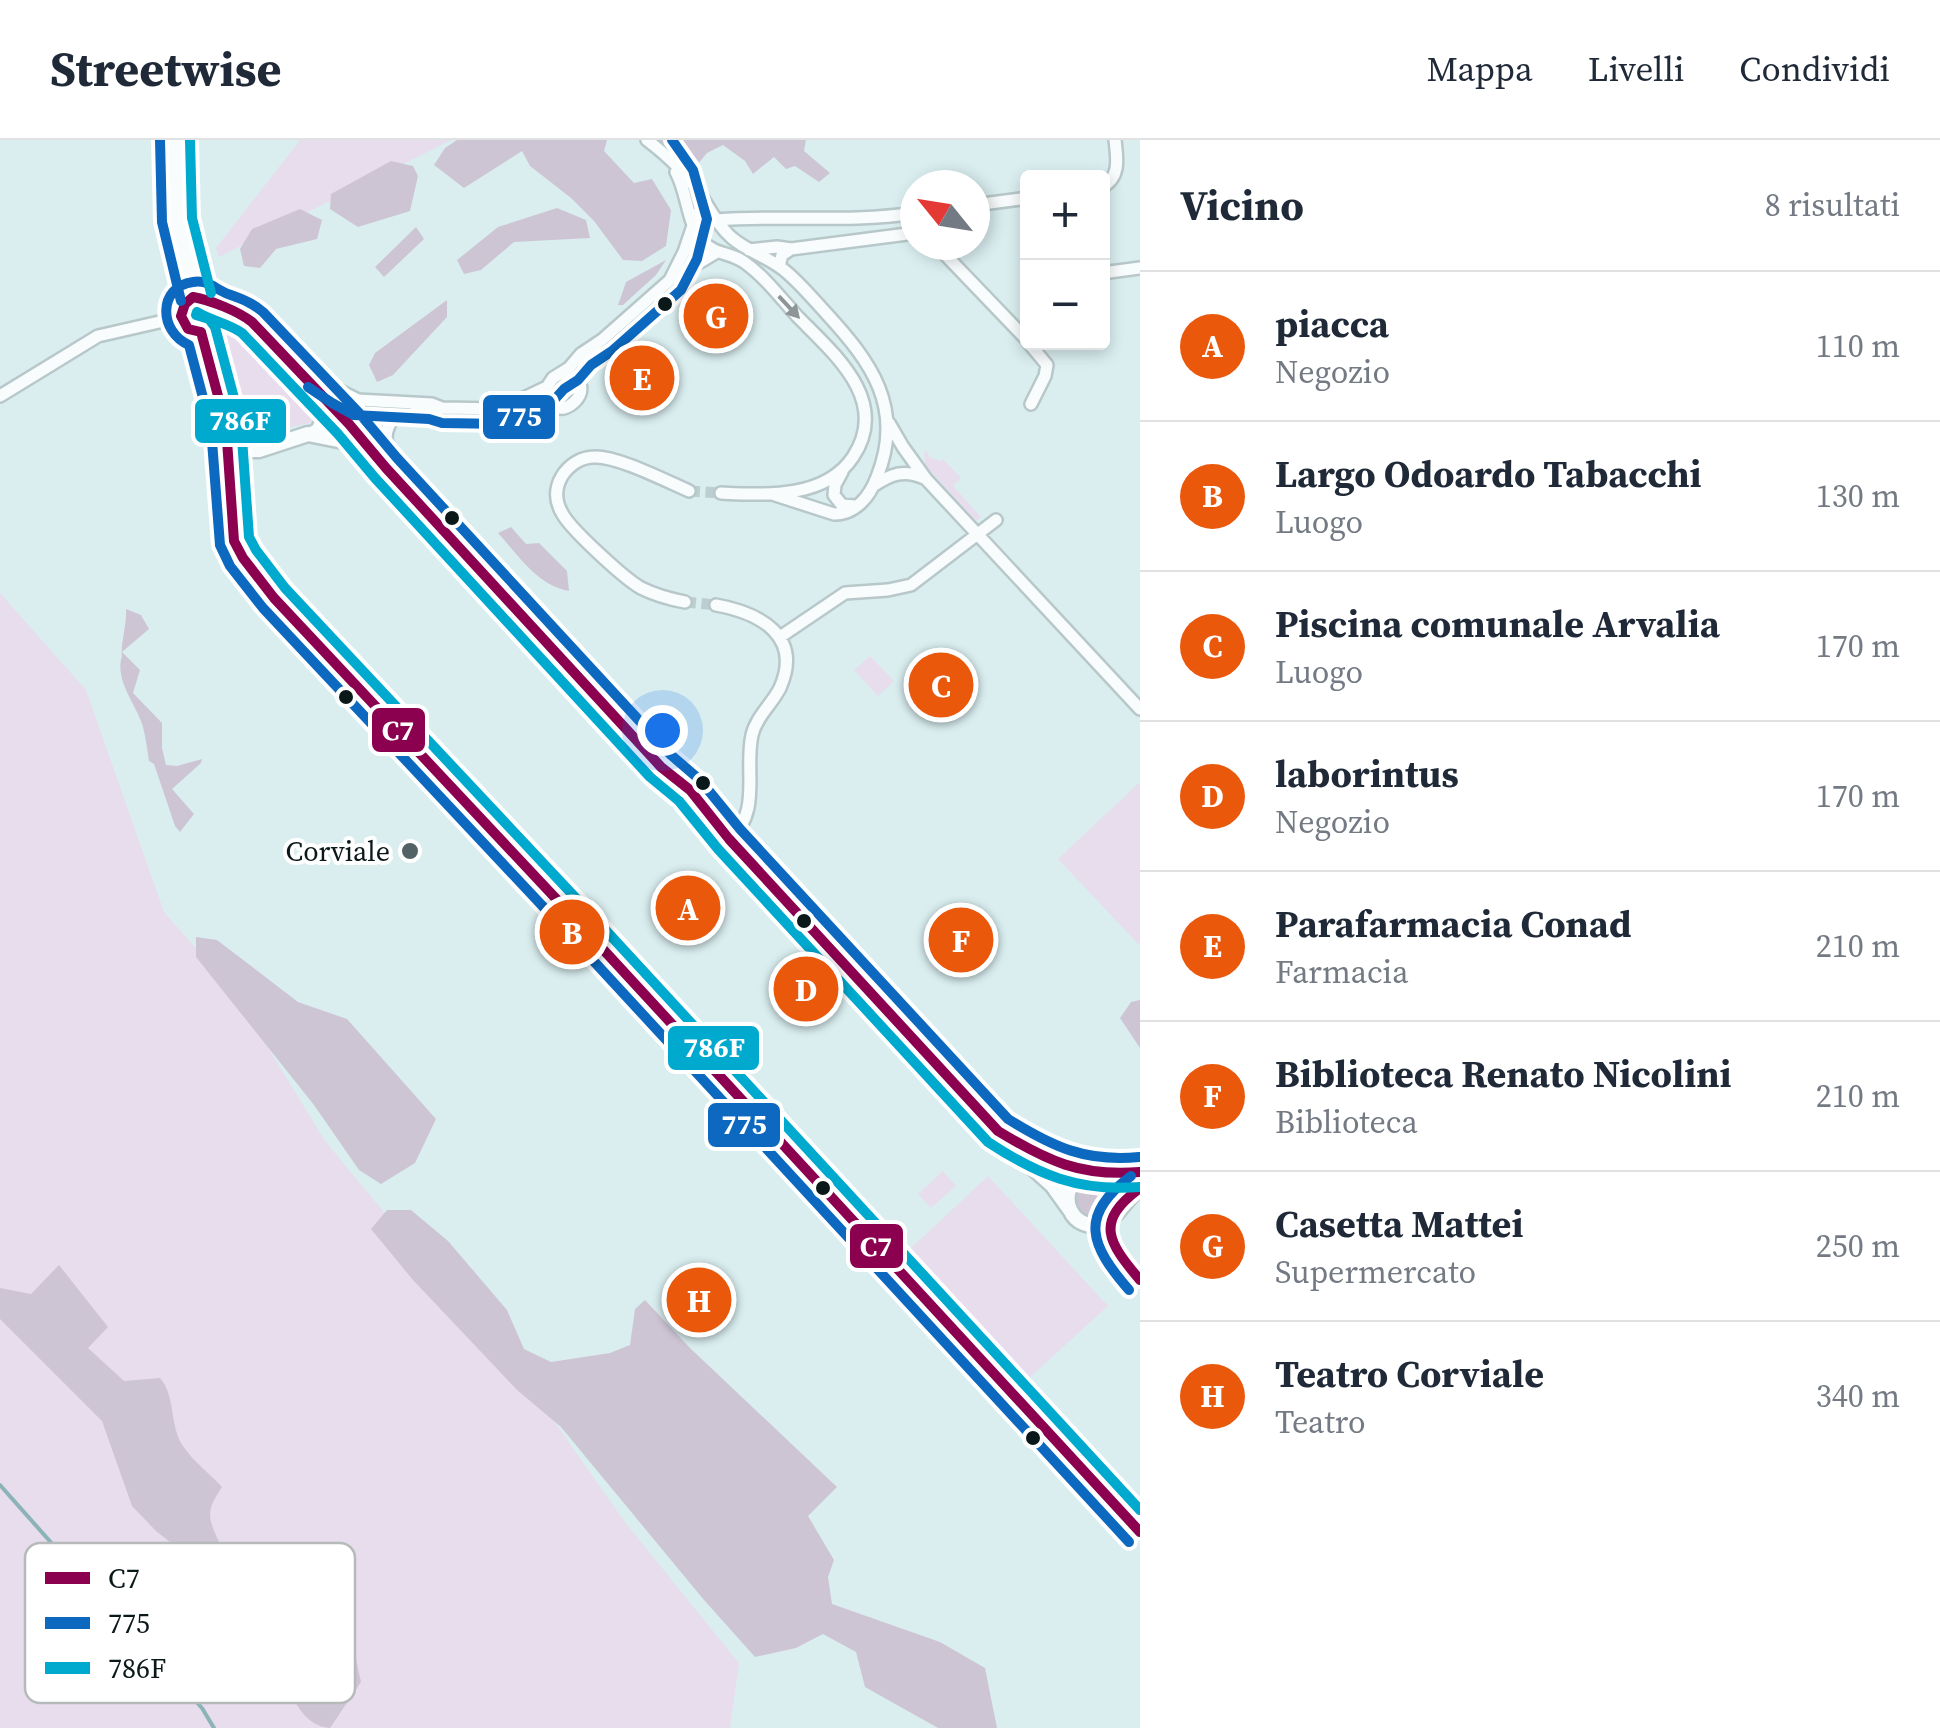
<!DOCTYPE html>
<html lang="it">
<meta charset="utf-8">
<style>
body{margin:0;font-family:"Source Serif 4",serif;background:#f6f6f7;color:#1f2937}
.controls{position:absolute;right:30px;top:30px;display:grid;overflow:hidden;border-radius:10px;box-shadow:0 5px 15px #0003}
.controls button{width:90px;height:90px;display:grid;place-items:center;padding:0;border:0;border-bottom:2px solid #e0e1e3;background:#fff;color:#1f2937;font:50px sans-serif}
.compass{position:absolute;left:900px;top:30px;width:90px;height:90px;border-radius:50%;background:#fff;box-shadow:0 5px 15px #0003;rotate:300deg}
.you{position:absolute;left:662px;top:590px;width:35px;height:35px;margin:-25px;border:8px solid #fff;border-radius:50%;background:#1a73e8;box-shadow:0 0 0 15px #1a73e833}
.badge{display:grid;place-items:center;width:65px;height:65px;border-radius:50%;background:#ea580c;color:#fff;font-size:32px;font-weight:700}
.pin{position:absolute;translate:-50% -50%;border:5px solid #fff;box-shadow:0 2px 10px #0006}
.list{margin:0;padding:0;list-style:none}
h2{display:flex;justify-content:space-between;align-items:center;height:130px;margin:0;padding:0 40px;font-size:42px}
h2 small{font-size:32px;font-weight:400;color:#747a83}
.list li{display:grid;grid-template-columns:65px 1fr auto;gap:30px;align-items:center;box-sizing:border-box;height:150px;padding:0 40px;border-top:2px solid #e0e1e3}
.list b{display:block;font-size:38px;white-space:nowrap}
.list p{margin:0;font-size:32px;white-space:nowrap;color:#747a83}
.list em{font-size:32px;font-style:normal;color:#747a83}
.map{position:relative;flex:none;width:1140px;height:1588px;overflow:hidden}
header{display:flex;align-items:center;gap:60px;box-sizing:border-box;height:140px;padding:0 50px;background:#fff;border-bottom:2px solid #e0e1e3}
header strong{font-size:48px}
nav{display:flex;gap:55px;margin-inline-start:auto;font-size:35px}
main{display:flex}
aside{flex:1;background:#fff}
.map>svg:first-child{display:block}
.green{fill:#e7ddec}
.forest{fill:#cec5d4}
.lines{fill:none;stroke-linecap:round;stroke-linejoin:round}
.stream{stroke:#8cb3b7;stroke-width:4}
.minor-tunnel{stroke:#bbced0;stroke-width:11;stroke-dasharray:11 5.5;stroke-linecap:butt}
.tertiary-tunnel{stroke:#bbced0;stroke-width:14;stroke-dasharray:14 7;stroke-linecap:butt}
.minor-casing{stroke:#b8c8ca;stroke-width:16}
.tertiary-casing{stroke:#b8c8ca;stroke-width:19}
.minor{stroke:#f9fcfd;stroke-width:11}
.tertiary{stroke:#f9fcfd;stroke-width:14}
.bus-1-casing{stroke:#fff;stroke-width:18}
.bus-2-casing{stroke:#fff;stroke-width:18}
.bus-3-casing{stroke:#fff;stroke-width:18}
.bus-1{stroke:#8b004f;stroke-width:10}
.bus-2{stroke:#0c69bf;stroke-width:10}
.bus-3{stroke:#00a9ce;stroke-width:10}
.oneway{fill:#8e9597}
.bus-dot{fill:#0b181a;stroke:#fff;stroke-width:4}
.poi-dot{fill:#536365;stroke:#fff;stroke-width:4}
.labels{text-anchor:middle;stroke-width:8;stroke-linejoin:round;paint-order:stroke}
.poi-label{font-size:28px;fill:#0b181a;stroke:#fff;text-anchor:end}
.key{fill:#fff;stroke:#b6baba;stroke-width:2.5}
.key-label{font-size:28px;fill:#0b181a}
.line-badge{stroke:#fff;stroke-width:4}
.badge-label{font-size:28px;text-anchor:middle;font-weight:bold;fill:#fff}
</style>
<header>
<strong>Streetwise</strong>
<nav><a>Mappa</a><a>Livelli</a><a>Condividi</a></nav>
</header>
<main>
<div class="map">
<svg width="1140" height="1588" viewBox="0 0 1140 1588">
<rect width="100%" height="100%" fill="#daeef0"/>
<path class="green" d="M300,0H451L219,117L216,108Z
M229,179H236L316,261L321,267L315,282L286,288L261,299L252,300L234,286L216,200L226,190Z
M924,311L928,312L929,317L941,321L943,319L961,338L953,346L981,377L976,381L925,325Z
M0,453L86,550L164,772L235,853L325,1001L538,1258L624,1381L739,1523L730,1588H0Z
M870,516L894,541L878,556L854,530Z
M1140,642V806L1058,719Z
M943,1031L956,1046L931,1068L918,1054Z
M988,1036L1108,1166L1028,1239L909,1110Z"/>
<path class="forest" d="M457,0H607L604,11L634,43L652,39L671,70L666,106L642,121L623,120L594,81L571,58L530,26L522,11L464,48L434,25L445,8Z
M658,0H806L804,11L830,33L819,42L795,26L786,29L774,17L753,34L745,21L723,5L707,13L698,24L684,23Z
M391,21L413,26L418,36L410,71L358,87L330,69L331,54Z
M557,68L586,80L590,98L514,102L481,130L464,134L457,120L498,87Z
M300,69L322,80L317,99L276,109L260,128L244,126L240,109L252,89Z
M416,87L424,99L384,137L375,127Z
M666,120L656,135L623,165H618L626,142Z
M447,160V177L393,235L377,242L369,225L375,213Z
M511,387L526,404L539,403L567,431L569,451C538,446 518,415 498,393Z
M126,469L141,475L149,489L122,512L140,530L133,553L162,583V608L166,625L177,626L202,619L201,623L172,649L194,674L180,692L175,686L154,624L149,621C147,610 146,598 143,587C137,565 114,541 122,516C120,507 127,483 126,469Z
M196,797L217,800L298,862L347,879L436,979L415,1023L381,1044L359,1030L314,965L196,817Z
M1140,860V908L1120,878L1131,862Z
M1075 1058a19 19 0 1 1 38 0a19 19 0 1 1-38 0Z
M387,1070H411L448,1101L507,1170L524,1209L551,1222L610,1213L630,1205L635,1169L645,1160L690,1208L837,1347L808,1376L834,1420L828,1437L832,1464L940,1502L985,1528L997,1588H938L865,1547L856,1512L823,1494L796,1508L755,1517L704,1460L561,1287L517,1250L413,1140L371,1089Z
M59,1125L108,1187L88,1208L124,1241L160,1238C176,1256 169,1285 183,1306C193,1321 210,1334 222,1347C205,1372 208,1378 220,1404L200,1416L185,1414L156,1391L132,1366L102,1281L0,1179V1148L31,1154Z
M328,1483L353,1505L361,1542L330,1588C301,1586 292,1554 280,1532C290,1502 301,1497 328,1483Z"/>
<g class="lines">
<path class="stream" d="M0,1345L94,1451L202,1568L214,1588"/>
<path class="minor-tunnel" d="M689,351L721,353
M685,462L716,465"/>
<path class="tertiary-tunnel" d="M317,252L349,284
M678,637L708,671
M677,650L708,685"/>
<g class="minor-casing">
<path id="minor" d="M647,0C668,16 686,33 700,54C710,69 718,86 732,98C747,111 768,117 784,130C799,142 813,159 826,173C871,222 905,268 877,337C870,356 856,374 834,374L772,354
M676,32C688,54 687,84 703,102C714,114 731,113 744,122C764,136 780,157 797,176C833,213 891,260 853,317C825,359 765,355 721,353
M1102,47C1121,37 1117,18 1115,0
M975,65L1028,58
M717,80C783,75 849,83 915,73
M936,105L1028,201
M791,109L915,93
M749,110L777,107L791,109L782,115L779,126
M1102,133L1140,128
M670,140L684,112L697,74L706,71L714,77
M1028,202L1047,225L1045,236L1031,264
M295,229L313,233L340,251L358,260L432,264L442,268
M578,242L585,224L596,207
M547,247C549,298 611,242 562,234
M0,256L98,196L181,177
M501,269L547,247L553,238L569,228L581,214L602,200L670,140L717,112
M394,277C374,305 397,313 407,337C409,342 409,348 410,354
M889,283L903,307L926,339L1140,569
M226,286L234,401L243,418L274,458L726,945
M314,291L374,279L428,272L442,268L501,269C518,278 538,270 555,266
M842,332L835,345L834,355L842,365L855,366
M873,346C891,334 904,329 924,338
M685,462C669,459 655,455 641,448C625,439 570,389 562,373C555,361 555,348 562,336C569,325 581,317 594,317C618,316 666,341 689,351
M716,465C760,473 803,496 780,548C772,564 756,577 752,595C744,630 762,673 729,699
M780,497L845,453L888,450L911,445L996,380
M732,951L1140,1392
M1111,1078C1105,1104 1124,1122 1140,1140"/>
</g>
<g class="tertiary-casing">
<path id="tertiary" d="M175,0L177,80L196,157
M201,192L226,286L242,304L252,310H259L308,294L348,302L370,315
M201,192C186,193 178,181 182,167L190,158L203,157L214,165L238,171L252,182L313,248L326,273L319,289
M201,192L214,182V165
M349,284L386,328L661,627L677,650
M708,671L729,699L998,991L1014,1011L1052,1045L1070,1070
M1007,997C1052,1024 1087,1039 1140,1032
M1087,1032C1049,1049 1073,1098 1106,1082C1119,1075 1126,1057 1140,1048"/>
</g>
<use href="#minor" class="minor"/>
<use href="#tertiary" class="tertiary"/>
<g class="bus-1-casing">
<path id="bus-1" d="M201,192L226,286L234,401L243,418L274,458L576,780L1140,1392
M201,192L188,189L181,176L185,164L193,157C210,160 238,171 252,182L349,284L386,328L661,627L690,650L729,699L998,991C1047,1021 1081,1037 1140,1032
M1140,1048C1094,1082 1108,1102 1140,1140"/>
</g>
<g class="bus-2-casing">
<path id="bus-2" d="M160,0L162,82L181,161
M308,247L332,263L354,275L429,279L442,283L504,284L555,259L564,249L578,240L591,225L612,211L681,150L697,119L707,79L693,30L672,0
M1129,1150C1090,1105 1078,1076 1131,1036
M1129,1402L565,790L263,468L230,426L220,405L211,288L189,205C159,192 157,147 193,142C208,139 216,150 228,154C242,159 251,162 263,172L360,274L397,318L671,615L700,640L740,689L1008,979C1053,1007 1085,1022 1139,1017"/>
</g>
<g class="bus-3-casing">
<path id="bus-3" d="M190,0L192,78L211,153
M1140,1047C1079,1052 1038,1035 988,1002L718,709L679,661L650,637L375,338L338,294L242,193C228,183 211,181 197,172L196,175L209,179L215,187L241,284L249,397L256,410L285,448L587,770L1140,1370"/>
</g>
<use href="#bus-1" class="bus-1"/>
<use href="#bus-2" class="bus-2"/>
<use href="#bus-3" class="bus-3"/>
</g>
<defs><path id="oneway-solid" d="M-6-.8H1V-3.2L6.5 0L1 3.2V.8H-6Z" transform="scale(2.5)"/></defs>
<use class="oneway" href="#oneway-solid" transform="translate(789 167) rotate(47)"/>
<g class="bus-dot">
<circle cx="665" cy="164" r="9"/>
<circle cx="452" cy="378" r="9"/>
<circle cx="346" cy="557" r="9"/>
<circle cx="703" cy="643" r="9"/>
<circle cx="804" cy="781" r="9"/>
<circle cx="823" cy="1048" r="9"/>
<circle cx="1033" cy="1298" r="9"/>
</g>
<circle class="poi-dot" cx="410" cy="711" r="10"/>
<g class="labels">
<g class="poi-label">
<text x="390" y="721">Corviale</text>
</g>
</g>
<rect x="25" y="1403" width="330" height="160" rx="15" class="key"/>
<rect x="45" y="1432" width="45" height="12" fill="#8b004f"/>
<rect x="45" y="1477" width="45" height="12" fill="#0c69bf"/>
<rect x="45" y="1522" width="45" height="12" fill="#00a9ce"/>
<g class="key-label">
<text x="108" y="1448">C7</text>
<text x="108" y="1493">775</text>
<text x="108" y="1538">786F</text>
</g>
<g class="line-badge">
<rect x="481" y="253" width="76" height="48" rx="10" fill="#0c69bf"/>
<rect x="193" y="257" width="95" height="48" rx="10" fill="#00a9ce"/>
<rect x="370" y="566" width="57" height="48" rx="10" fill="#8b004f"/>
<rect x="666" y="884" width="95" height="48" rx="10" fill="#00a9ce"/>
<rect x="706" y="961" width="76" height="48" rx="10" fill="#0c69bf"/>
<rect x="848" y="1082" width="57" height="48" rx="10" fill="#8b004f"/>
</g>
<g class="badge-label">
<text x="519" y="286">775</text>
<text x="240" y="290">786F</text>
<text x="398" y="600">C7</text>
<text x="714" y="917">786F</text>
<text x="744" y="994">775</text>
<text x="876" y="1116">C7</text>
</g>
</svg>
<div class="controls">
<button>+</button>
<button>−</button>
</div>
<svg class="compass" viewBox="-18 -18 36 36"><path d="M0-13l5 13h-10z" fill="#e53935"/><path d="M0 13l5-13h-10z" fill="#747a83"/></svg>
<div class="you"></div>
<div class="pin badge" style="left:688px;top:768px">A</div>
<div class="pin badge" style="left:572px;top:792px">B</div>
<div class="pin badge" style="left:941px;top:545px">C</div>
<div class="pin badge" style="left:806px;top:849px">D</div>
<div class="pin badge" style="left:642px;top:238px">E</div>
<div class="pin badge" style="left:961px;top:800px">F</div>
<div class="pin badge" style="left:716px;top:176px">G</div>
<div class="pin badge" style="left:699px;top:1160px">H</div>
</div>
<aside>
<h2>Vicino<small>8 risultati</small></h2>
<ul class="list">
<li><span class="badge">A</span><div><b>piacca</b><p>Negozio</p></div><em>110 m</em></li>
<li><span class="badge">B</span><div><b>Largo Odoardo Tabacchi</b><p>Luogo</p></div><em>130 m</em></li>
<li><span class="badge">C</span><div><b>Piscina comunale Arvalia</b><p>Luogo</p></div><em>170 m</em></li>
<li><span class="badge">D</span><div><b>laborintus</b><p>Negozio</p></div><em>170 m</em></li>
<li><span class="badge">E</span><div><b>Parafarmacia Conad</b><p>Farmacia</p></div><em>210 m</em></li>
<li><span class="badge">F</span><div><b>Biblioteca Renato Nicolini</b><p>Biblioteca</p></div><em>210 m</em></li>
<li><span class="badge">G</span><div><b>Casetta Mattei</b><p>Supermercato</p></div><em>250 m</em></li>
<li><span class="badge">H</span><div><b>Teatro Corviale</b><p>Teatro</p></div><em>340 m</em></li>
</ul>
</aside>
</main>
